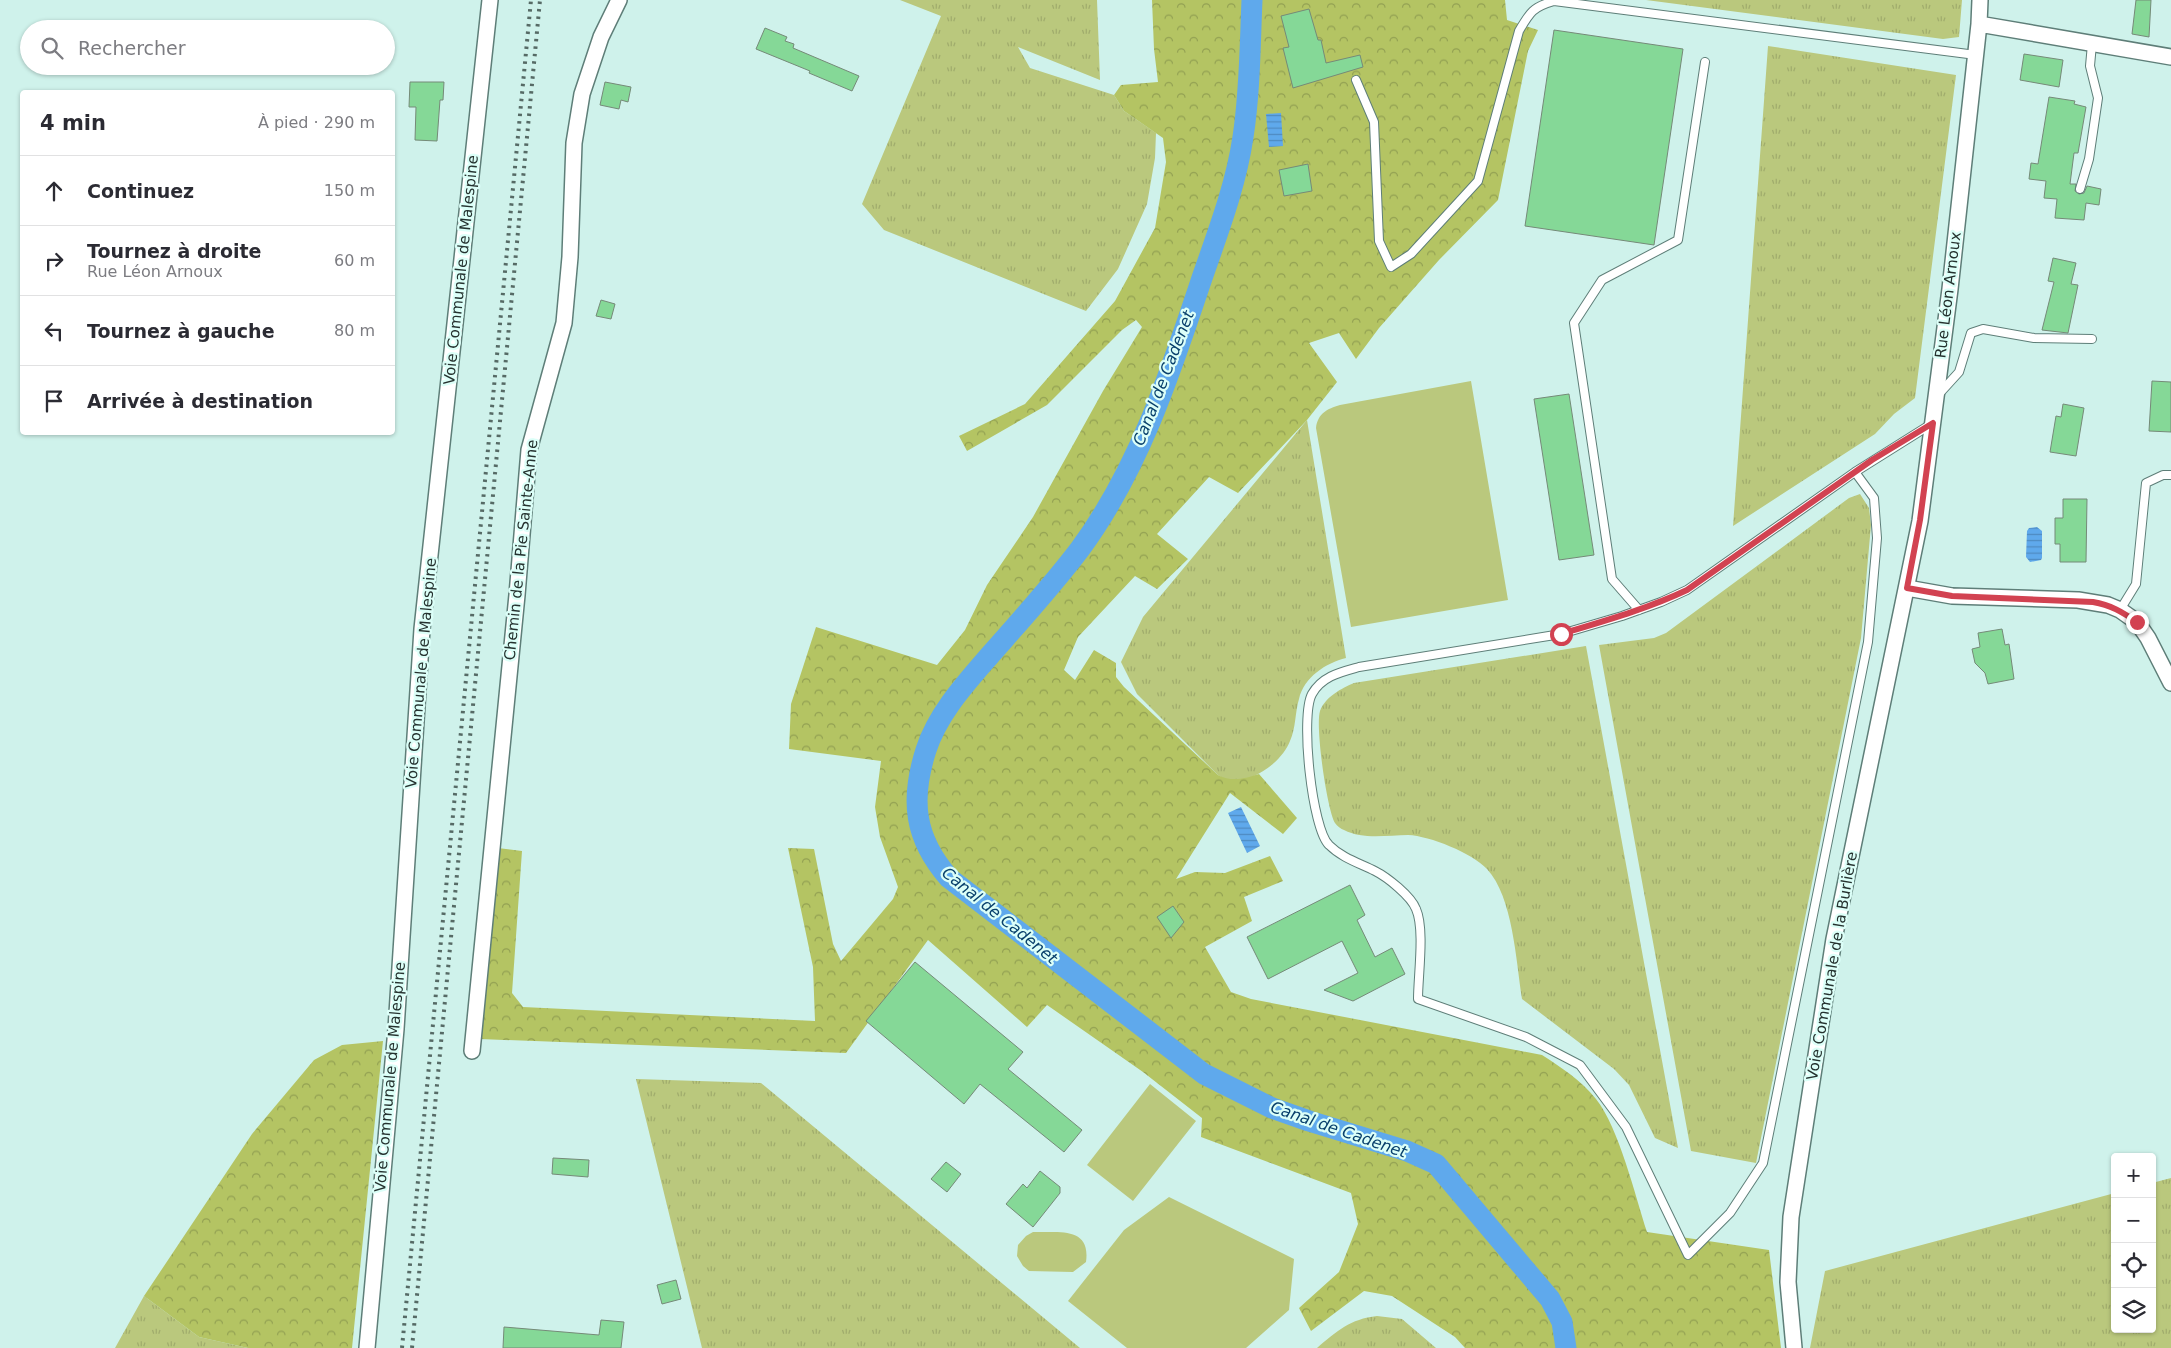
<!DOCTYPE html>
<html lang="fr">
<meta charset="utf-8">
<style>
body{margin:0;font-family:"DejaVu Sans",sans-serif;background:#f7f7f7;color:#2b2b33}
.controls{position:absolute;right:15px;bottom:15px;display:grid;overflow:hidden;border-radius:5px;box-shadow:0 1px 4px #0004}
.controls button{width:45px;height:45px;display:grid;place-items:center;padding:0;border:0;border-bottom:1px solid #e1e1e2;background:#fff;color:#2b2b33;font:25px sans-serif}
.stop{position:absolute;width:15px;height:15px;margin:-11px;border:4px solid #d24251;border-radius:50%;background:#fff}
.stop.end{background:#d24251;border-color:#fff;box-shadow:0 1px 5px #0008}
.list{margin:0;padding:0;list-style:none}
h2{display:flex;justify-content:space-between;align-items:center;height:65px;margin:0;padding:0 20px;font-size:21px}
h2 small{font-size:16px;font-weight:400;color:#7c7c81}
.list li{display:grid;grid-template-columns:32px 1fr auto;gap:15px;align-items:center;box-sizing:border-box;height:70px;padding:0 20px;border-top:1px solid #e1e1e2}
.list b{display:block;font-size:19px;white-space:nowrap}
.list p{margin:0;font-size:16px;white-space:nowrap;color:#7c7c81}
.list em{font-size:16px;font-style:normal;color:#7c7c81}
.icon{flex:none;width:28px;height:28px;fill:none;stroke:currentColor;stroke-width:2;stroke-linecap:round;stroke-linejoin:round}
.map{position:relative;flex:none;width:2171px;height:1348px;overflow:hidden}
.search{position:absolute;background:#fff;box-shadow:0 1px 4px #0004;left:20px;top:20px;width:375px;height:55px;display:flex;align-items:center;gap:12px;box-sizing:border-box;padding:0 18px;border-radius:28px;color:#7c7c81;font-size:19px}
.panel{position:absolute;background:#fff;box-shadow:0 1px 4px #0004;left:20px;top:90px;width:375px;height:345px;border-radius:5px}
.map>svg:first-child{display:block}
.grass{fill:url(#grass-tufts)}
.forest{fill:url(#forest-crowns)}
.pitch{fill:#bac87d}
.water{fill:url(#water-rules)}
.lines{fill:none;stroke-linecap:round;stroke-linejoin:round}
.canal{stroke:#5fa9ec;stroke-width:21}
.building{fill:#85d897;stroke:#758a78}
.service-casing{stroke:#5e7e78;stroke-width:10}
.minor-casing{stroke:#5e7e78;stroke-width:18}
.service{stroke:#fff;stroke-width:8}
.minor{stroke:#fff;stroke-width:15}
.rail{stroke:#566a65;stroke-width:4;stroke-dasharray:2.5 5;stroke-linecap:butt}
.route{stroke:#d24251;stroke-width:6}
.labels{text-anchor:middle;stroke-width:4.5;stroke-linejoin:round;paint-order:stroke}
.street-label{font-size:15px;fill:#25322f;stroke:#dcfff8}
.water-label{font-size:16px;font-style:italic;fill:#08406c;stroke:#dcfff8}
</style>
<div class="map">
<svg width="2171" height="1348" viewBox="0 0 2171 1348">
<defs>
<pattern id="grass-tufts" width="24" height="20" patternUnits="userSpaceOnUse" patternTransform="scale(1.25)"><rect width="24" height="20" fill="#bac87d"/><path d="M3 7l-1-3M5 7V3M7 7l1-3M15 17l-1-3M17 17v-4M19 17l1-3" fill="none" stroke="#a0ac6c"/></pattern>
<pattern id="forest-crowns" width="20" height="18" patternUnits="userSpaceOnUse" patternTransform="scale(1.25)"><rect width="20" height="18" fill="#b4c463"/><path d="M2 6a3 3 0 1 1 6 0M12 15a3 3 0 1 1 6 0" fill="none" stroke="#92a052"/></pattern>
<pattern id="water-rules" width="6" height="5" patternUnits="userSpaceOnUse" patternTransform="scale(1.25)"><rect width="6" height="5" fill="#5fa9ec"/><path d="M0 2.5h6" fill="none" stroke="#4e8ac0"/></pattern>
</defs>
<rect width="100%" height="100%" fill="#cff2eb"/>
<path class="grass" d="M900,0H1097L1100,80L1018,47L1030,68L1114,95L1124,111L1156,133L1155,158L1147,204L1118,269L1086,311L884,230L862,204L941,16Z
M1646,0H1962L1959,37L1943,39Z
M1768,46L1956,75L1915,398L1894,414L1875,434L1733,526Z
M1307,420L1346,658C1326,663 1304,677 1299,699C1295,712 1296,728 1290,741C1282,762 1252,784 1228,780C1225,779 1221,777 1218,775L1137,694L1121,662L1143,617Z
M1860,494L1869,508L1871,525L1861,638L1756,1163L1691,1151L1599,645L1654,638L1666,633L1849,498Z
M1586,646L1678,1148L1655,1138L1629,1085L1614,1069L1522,999C1516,961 1513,897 1487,869C1472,853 1430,836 1408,835C1388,835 1363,840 1344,830C1341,829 1337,826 1335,823C1327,810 1315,726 1320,711C1325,697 1342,688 1354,683Z
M636,1079L761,1083L1080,1348H702Z
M2171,1178V1348H1810L1825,1271L2115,1193V1329H2152V1183Z
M144,1296L199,1337L248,1348H115Z
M1377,1316L1402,1319L1436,1348H1317C1337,1331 1350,1319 1377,1316Z"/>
<path class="forest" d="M1152,0H1505L1507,20L1538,30L1528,51L1498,200L1439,260L1379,328L1356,359L1339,333L1309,343L1337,382L1307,420L1238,493L1209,477L1157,534L1188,559L1157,589L1135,576L1078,637L1064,670L1075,680L1094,650L1116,663V677L1124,687L1218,775C1232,782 1243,779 1259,774L1297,818L1283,834L1230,793L1176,879L1195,872L1225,873L1270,856L1283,881L1244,897L1252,921L1205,947L1231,992L1251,999L1542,1055C1562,1068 1581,1080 1596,1099C1619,1128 1635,1195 1647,1232L1769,1250L1781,1348H1465L1455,1337L1392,1296L1364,1291L1311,1331L1299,1308L1339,1272L1358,1224L1351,1193L1201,1137L1202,1118L1143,1072L1047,1005L1027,1027L928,940L846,1053L480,1039L498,848L522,851L512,993L523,1007L815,1021L813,967L788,848L814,849L833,944L841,961L893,899L898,887L880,837L875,807L881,761L789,749L791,704L816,627L937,665L965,630L987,585L1033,517L1103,391L1142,327L1136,320L1122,330L1047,405L967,451L959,436L1025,404L1115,301L1155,228L1166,162L1163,138L1124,111L1114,95L1121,85L1158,82L1154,49Z
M383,1041L352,1348H248L199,1337L144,1296L252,1134L314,1060L342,1045Z"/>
<path class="pitch" d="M1471,381L1508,600L1351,627L1316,428C1318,413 1327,409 1340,405Z
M1150,1084L1196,1121L1133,1201L1087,1165Z
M1169,1197L1294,1259L1289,1310L1246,1348H1127L1068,1301L1124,1230Z
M1033,1232C1058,1233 1091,1226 1086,1262L1073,1272L1029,1271L1023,1266L1017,1256L1018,1245L1026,1236Z"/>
<path class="water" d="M1281,113L1283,146L1269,147L1266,114Z
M2037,527L2042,531V558L2041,560L2030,562L2026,557L2027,531L2029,528Z
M1241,807L1260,846L1247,853L1228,813Z"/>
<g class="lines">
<path class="canal" d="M1252,0C1250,45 1250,92 1243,137C1236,185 1218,232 1202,278C1171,371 1139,469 1080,549C1052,586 1021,620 991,654C966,683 938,713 926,750C910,800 914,838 949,878L1204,1074L1272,1108L1309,1121L1407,1151L1436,1164L1550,1299L1562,1322L1566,1348"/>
</g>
<path class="building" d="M2136,0H2151L2149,37L2132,34Z
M1309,9L1318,40H1321L1326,63L1360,55L1363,67L1293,88L1283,48L1289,47L1281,16Z
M765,28L787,37L785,41L794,44L793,48L859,76L852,91L809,73L810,71L756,49Z
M1554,30L1683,49L1654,245L1525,226Z
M2024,54L2063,60L2059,87L2020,80Z
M410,82H444L443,100H440L437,141L415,140L416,107H409Z
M605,82L631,87L628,102L621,100L619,109L600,105Z
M2049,97L2075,101L2074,104L2086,107L2078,153H2074L2070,184H2076L2075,191L2079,194L2084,193L2087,186L2101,189L2099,205L2086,203L2084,220L2055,218L2057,199L2044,198L2046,181L2029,179L2031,163L2038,164Z
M1308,164L1312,191L1284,196L1279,170Z
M2053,258L2076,263L2071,284L2078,285L2068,333L2042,330L2054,282L2048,281Z
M601,300L615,304L611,319L596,316Z
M2152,381L2171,382V432L2149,431Z
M1569,394L1594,555L1559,560L1534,399Z
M2063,404L2084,408L2076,456L2050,452L2056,416L2061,417Z
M2063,499H2087L2086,562H2060V544H2055V518H2063Z
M2002,629L2005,645L2009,644L2014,679L1988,684L1985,673L1975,663L1972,649L1980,647L1978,633Z
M1350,885L1365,915L1357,920L1375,957L1392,948L1405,974L1353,1001L1324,990L1358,973L1342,941L1268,979L1247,937Z
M1173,906L1184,922L1171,938L1157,917Z
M915,962L1023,1052L1008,1069L1082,1130L1064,1152L980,1084L964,1104L866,1021Z
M553,1158L589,1160L588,1177L552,1174Z
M946,1162L961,1174L947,1192L931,1179Z
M1040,1171L1060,1187V1193L1033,1227L1006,1204L1023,1184L1027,1188Z
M676,1280L681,1299L662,1304L657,1285Z
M601,1320L624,1322L621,1348H503L504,1327L599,1335Z"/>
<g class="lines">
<g class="service-casing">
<path id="service" d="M1356,80L1374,122L1379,241L1391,267L1411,254L1478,181L1519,31C1530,12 1533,7 1554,1L1976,55
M2080,189L2089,159L2098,98L2090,66L2092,44
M1939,394L1959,372L1971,333L1983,329L2034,338L2092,339
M1855,472L1874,498L1877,538L1868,642L1763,1163L1730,1213L1688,1255L1626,1127L1580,1065L1526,1037L1418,999C1418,976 1425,929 1416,909C1411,896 1387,877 1375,871C1359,863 1342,858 1329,845C1312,829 1300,716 1312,694C1322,676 1341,672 1359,667L1561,634L1622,616L1661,602L1687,590L1855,472L1933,423
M1639,610L1612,579L1574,323L1602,280L1678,240L1705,62
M2120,610L2136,584L2146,483L2163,475H2171"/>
</g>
<g class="minor-casing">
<path id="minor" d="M1979,24L2171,57
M1907,588L1952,596L2078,600L2108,605L2120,610L2137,622L2148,638L2171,683
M472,1051L517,595L529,450L564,323L570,257L574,143L582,94L601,37L619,0
M367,1348L396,1029L422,629L490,0
M1794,1348L1788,1282L1791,1217L1834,939L1920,521L1950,289L1979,24L1980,0"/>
</g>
<use href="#service" class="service"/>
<use href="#minor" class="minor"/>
<path class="rail" d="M402,1348L531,0
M412,1348L540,0"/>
</g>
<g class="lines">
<path class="route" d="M1561,634C1604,621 1647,609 1687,590L1872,460L1933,423L1920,520L1907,588L1952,596L2093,602C2111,605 2122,612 2137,622"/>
</g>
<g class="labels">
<g class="street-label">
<text transform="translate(461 270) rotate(-84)" y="5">Voie Communale de Malespine</text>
<text transform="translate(1948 295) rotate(-83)" y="5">Rue Léon Arnoux</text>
<text transform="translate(521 550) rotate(-84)" y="5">Chemin de la Pie Sainte-Anne</text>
<text transform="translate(421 673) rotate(-85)" y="5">Voie Communale de Malespine</text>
<text transform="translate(1832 966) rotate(-80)" y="5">Voie Communale de la Burlière</text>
<text transform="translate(390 1077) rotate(-85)" y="5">Voie Communale de Malespine</text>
</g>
<g class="water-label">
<text transform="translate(1163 378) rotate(-69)" y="6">Canal de Cadenet</text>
<text transform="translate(1000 915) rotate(39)" y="6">Canal de Cadenet</text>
<text transform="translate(1339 1129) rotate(19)" y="6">Canal de Cadenet</text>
</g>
</g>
</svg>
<div class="controls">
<button>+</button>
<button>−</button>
<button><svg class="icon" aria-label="locate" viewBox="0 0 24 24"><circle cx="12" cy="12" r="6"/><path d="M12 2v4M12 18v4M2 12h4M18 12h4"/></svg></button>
<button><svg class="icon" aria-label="layers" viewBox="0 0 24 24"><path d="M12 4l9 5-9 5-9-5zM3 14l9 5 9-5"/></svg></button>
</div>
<div class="stop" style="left:1561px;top:634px"></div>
<div class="stop end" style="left:2137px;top:622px"></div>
<div class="search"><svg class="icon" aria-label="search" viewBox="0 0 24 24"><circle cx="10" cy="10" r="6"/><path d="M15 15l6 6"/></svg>Rechercher</div>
<section class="panel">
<h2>4 min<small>À pied · 290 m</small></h2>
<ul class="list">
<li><svg class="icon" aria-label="ahead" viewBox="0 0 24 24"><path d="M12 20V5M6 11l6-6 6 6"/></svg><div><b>Continuez</b></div><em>150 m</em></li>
<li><svg class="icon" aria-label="right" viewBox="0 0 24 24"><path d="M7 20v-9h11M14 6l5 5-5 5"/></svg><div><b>Tournez à droite</b><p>Rue Léon Arnoux</p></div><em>60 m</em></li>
<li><svg class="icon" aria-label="left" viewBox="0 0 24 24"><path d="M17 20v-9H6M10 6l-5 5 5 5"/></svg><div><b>Tournez à gauche</b></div><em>80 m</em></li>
<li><svg class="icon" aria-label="arrive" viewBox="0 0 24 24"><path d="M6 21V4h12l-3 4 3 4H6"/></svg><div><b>Arrivée à destination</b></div></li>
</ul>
</section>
</div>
